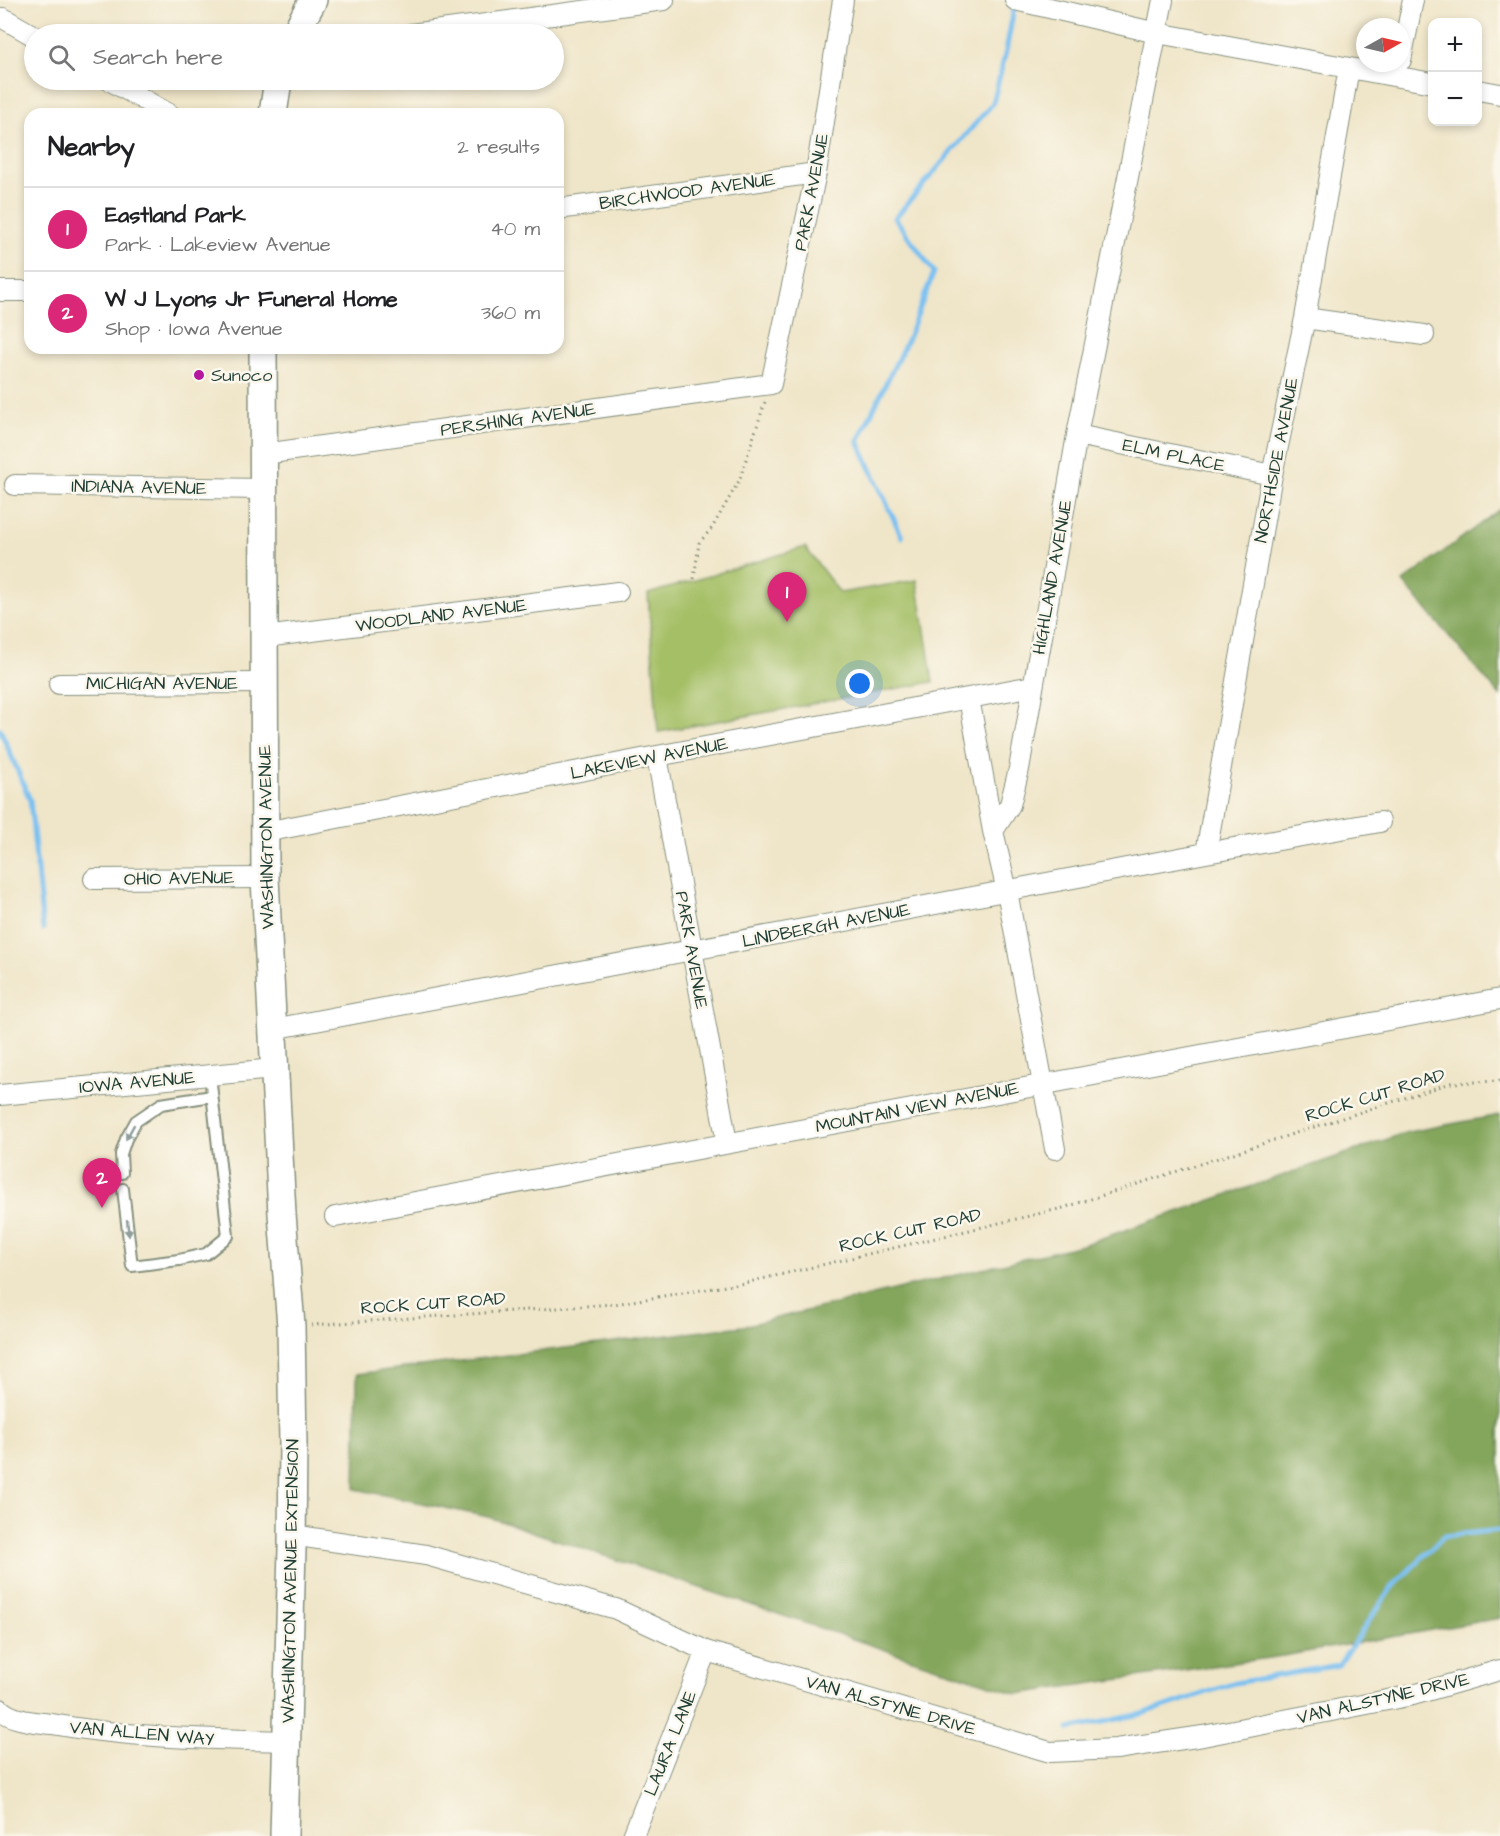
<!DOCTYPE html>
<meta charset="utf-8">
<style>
body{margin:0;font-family:"Architects Daughter",sans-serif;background:#f2f2f2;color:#202124}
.controls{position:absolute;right:18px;top:18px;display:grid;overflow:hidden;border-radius:12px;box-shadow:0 3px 9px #0003}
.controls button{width:54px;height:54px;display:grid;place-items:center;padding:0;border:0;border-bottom:2px solid #e0e0e0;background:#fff;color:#202124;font:30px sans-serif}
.compass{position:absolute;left:1356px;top:18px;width:54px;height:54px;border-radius:50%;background:#fff;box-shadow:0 3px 9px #0003;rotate:82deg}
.you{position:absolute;left:860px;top:684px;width:21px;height:21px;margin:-15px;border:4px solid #fff;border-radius:50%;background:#1a73e8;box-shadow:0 0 0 9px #1a73e833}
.badge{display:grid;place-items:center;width:39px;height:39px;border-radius:50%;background:#db2777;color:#fff;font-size:20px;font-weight:700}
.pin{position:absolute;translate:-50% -50px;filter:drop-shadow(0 2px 3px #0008)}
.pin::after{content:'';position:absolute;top:32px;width:21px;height:18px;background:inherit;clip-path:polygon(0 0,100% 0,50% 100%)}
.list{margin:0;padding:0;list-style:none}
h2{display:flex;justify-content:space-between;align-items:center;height:78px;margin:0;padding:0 24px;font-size:26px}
h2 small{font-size:20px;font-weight:400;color:#757577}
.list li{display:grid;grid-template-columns:39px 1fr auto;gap:18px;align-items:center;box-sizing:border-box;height:84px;padding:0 24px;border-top:2px solid #e0e0e0}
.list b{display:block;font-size:22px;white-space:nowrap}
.list p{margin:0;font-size:20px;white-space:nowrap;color:#757577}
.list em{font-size:20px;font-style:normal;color:#757577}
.icon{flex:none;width:33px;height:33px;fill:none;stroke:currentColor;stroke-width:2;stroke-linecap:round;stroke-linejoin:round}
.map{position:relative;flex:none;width:1500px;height:1836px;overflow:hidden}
.search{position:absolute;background:#fff;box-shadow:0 3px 9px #0003;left:24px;top:24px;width:540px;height:66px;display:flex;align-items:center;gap:15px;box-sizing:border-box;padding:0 21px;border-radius:33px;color:#757577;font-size:22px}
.panel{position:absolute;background:#fff;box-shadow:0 3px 9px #0003;left:24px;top:108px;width:540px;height:246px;border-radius:18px}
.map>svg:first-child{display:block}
.green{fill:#a5bf66;stroke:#627e4d;stroke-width:1.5}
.forest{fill:#84a65b;stroke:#527248;stroke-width:1.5}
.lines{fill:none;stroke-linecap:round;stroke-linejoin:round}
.stream{stroke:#79c0f1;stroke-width:5}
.lane-casing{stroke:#87917e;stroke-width:14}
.street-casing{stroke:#87917e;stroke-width:22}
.secondary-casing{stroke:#87917e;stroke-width:30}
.path{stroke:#87917e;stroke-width:3;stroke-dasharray:1.5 4.5;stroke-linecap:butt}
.lane{stroke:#fff;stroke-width:10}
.street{stroke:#fff;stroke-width:20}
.secondary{stroke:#fff;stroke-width:27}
.oneway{fill:#8f9e9a}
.poi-dot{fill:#b5179e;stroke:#fbf7ec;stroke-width:2}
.labels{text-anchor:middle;stroke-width:5;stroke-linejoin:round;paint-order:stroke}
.street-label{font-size:18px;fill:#1f3d34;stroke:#fbf7ec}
.poi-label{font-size:18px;fill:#1f3d34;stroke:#fbf7ec;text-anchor:start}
</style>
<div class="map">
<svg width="1500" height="1836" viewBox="0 0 1500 1836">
<rect width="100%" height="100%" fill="#fbf7ec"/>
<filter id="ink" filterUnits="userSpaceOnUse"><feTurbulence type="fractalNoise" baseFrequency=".0167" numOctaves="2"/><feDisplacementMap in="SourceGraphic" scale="12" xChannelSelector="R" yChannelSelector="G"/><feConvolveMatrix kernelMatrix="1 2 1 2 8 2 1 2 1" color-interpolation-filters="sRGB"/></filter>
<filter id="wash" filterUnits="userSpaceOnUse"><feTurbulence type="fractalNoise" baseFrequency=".008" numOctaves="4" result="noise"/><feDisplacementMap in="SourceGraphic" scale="24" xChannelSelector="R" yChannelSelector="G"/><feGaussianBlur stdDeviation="1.35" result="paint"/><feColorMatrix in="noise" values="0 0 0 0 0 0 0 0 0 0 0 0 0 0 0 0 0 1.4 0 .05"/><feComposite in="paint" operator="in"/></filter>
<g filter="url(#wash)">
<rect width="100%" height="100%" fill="#efe5c8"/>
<path class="green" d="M805,547L840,593L917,580L933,682L658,732L648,594Z"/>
<path class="forest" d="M1500,509V696L1403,582Z
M1500,1115V1618L1283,1656L1017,1694L488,1517L355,1489L357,1374L743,1326L1082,1245L1408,1132Z"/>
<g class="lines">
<path class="stream" d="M902,537L858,441L909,336L934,272L895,218L993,103L1006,51L1015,3
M0,729L30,800L43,929
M1069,1729L1142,1714L1235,1683L1339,1665L1392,1587L1444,1536L1500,1530"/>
</g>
</g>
<g filter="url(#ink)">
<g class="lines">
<g class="lane-casing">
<path id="lane" d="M122,1173L121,1154L126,1139L136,1121L161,1104L212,1096
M123,1189L132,1266L179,1260L206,1254L228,1236L210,1075"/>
</g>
<g class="street-casing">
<path id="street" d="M1015,0L1157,33L1432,83
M3,18L34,36
M411,34L664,0
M1401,60L1413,0
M109,80L169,114
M1478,90L1500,94
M558,209L816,173
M0,291H30
M1305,318L1424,335
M1077,435L1272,475
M264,454L771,384L816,173L843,0
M15,485L263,489
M265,637L618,592
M59,684L264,683
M969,698L993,831
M657,756L727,1143
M265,832L657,756L1033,686
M1206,853L1272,475L1305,318L1349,68
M94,879L265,878
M273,1029L1206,853L1380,822
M0,1095L274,1069
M1055,1149L1007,891L993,831L1010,805L1019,769L1077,435L1163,0
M335,1217L1500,999
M292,1535L426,1555L616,1609L706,1651L1050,1752L1116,1749L1203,1736L1413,1695L1500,1670
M0,1709C12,1721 36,1722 52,1724C130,1738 208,1739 287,1741
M633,1836L706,1651"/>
</g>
<g class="secondary-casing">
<path id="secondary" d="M295,34L313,0
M273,114L278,80
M263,348L265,878L282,1214L291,1326L293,1443L292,1549L284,1836"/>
</g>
<path class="path" d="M694,579L699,543L712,528L739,481L765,402
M311,1325L614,1304L745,1283L1063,1208L1451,1083L1500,1081"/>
<use href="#lane" class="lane"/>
<use href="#street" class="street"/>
<use href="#secondary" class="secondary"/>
</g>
<defs><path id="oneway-solid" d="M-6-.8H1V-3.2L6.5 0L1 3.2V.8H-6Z" transform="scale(1.5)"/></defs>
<g class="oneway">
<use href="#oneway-solid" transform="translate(130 1132) rotate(119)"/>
<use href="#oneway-solid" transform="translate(128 1228) rotate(83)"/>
</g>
</g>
<circle class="poi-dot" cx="199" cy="375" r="6"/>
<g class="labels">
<g class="street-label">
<text transform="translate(687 191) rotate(-8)" y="6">BIRCHWOOD AVENUE</text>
<text transform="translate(811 192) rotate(-79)" y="6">PARK AVENUE</text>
<text transform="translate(518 419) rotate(-8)" y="6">PERSHING AVENUE</text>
<text transform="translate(1174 455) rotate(12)" y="6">ELM PLACE</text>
<text transform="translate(1276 460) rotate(-79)" y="6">NORTHSIDE AVENUE</text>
<text transform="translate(139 487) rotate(1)" y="6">INDIANA AVENUE</text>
<text transform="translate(1052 577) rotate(-80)" y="6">HIGHLAND AVENUE</text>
<text transform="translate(441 615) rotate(-7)" y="6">WOODLAND AVENUE</text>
<text x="162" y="689">MICHIGAN AVENUE</text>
<text transform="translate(649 758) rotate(-11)" y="6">LAKEVIEW AVENUE</text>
<text transform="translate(266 837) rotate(-91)" y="6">WASHINGTON AVENUE</text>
<text transform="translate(179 878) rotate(-1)" y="6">OHIO AVENUE</text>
<text transform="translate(826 925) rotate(-11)" y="6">LINDBERGH AVENUE</text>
<text transform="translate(692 950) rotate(80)" y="6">PARK AVENUE</text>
<text transform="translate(137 1082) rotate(-5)" y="6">IOWA AVENUE</text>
<text transform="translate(1375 1095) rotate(-17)" y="6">ROCK CUT ROAD</text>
<text transform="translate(917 1107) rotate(-11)" y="6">MOUNTAIN VIEW AVENUE</text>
<text transform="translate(910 1230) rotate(-13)" y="6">ROCK CUT ROAD</text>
<text transform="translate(433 1303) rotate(-4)" y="6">ROCK CUT ROAD</text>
<text transform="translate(290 1581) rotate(-89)" y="6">WASHINGTON AVENUE EXTENSION</text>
<text transform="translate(1383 1698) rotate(-13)" y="6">VAN ALSTYNE DRIVE</text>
<text transform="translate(891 1705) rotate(16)" y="6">VAN ALSTYNE DRIVE</text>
<text transform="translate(142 1733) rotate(5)" y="6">VAN ALLEN WAY</text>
<text transform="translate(670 1743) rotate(-68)" y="6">LAURA LANE</text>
</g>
<g class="poi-label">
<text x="211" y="381">Sunoco</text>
</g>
</g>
</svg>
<div class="controls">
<button>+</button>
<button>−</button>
</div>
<svg class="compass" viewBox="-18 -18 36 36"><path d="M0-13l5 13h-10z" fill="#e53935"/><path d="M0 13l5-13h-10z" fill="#757577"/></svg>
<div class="you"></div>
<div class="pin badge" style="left:787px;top:622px">1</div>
<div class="pin badge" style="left:102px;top:1208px">2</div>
<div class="search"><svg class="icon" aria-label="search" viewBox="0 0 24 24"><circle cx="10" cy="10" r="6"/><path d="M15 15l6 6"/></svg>Search here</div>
<section class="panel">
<h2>Nearby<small>2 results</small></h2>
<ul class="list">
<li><span class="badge">1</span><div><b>Eastland Park</b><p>Park · Lakeview Avenue</p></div><em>40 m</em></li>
<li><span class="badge">2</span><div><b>W J Lyons Jr Funeral Home</b><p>Shop · Iowa Avenue</p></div><em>360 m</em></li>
</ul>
</section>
</div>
